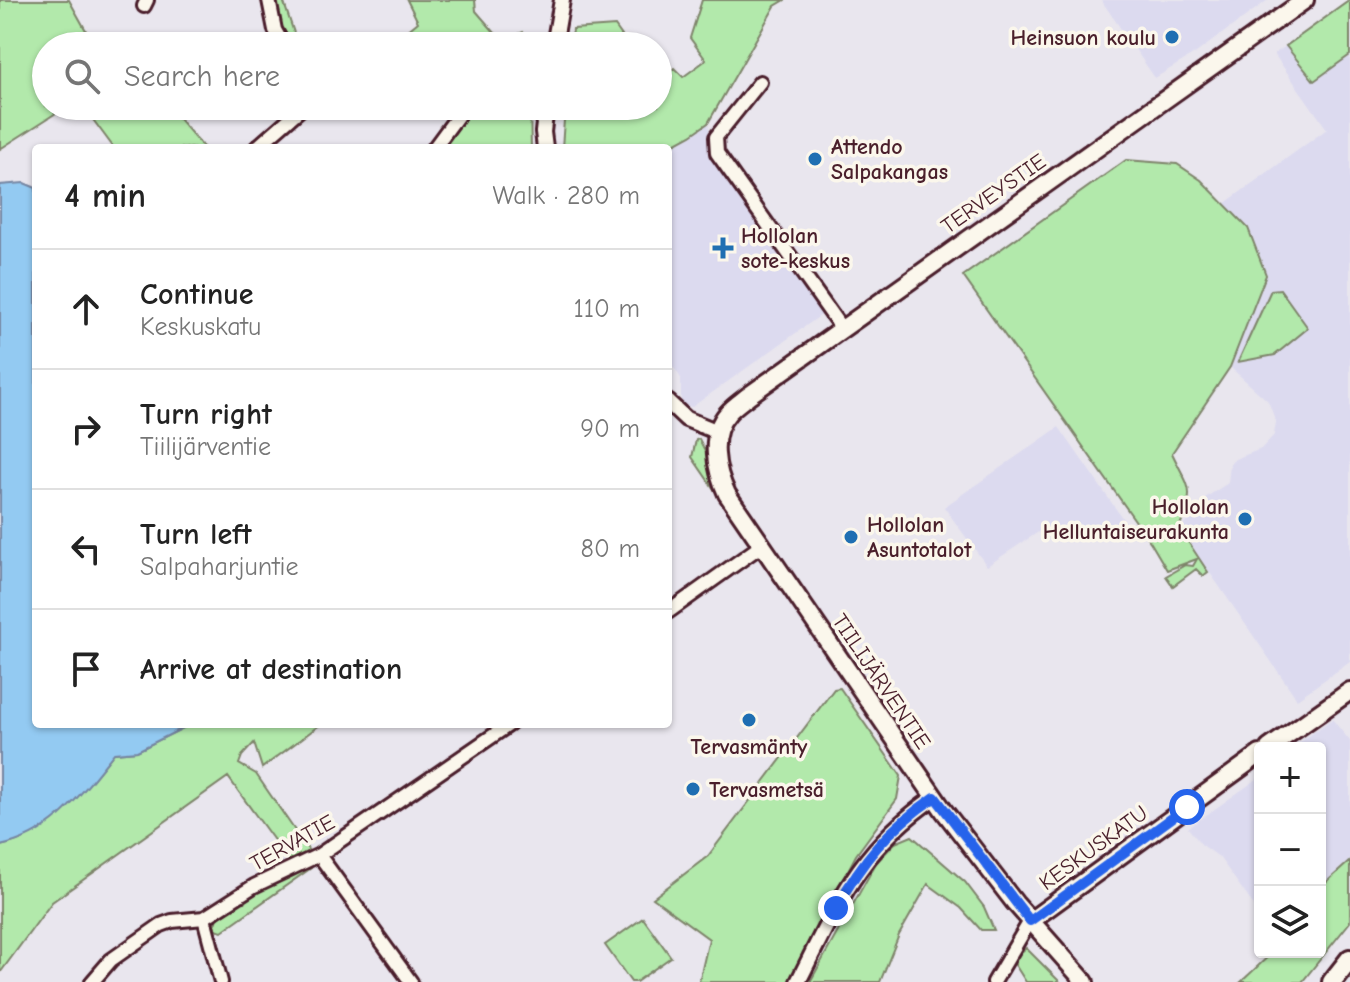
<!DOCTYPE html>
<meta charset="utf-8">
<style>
body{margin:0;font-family:"Comic Neue",sans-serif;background:#f2f2f2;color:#222}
.controls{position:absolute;right:24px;bottom:24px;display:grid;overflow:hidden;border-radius:8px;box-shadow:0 2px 6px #0004}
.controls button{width:72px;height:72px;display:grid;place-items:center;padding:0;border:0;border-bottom:2px solid #e0e0e0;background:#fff;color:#222;font:40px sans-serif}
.stop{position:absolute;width:24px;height:24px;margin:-18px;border:6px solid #2563eb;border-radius:50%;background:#fff}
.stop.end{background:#2563eb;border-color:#fff;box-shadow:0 2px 8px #0008}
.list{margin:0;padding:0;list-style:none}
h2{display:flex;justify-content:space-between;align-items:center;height:104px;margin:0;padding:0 32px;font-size:34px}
h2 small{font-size:26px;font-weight:400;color:#767676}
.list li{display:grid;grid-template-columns:52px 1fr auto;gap:24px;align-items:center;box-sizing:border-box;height:120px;padding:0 32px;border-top:2px solid #e0e0e0}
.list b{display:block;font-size:30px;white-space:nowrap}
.list p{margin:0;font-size:26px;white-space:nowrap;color:#767676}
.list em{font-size:26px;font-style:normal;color:#767676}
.icon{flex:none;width:44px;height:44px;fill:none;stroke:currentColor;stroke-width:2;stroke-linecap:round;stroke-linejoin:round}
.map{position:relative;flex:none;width:1350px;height:982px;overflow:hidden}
.search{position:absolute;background:#fff;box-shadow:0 2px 6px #0004;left:32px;top:32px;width:640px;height:88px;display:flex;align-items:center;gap:20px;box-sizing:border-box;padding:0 28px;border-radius:44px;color:#767676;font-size:30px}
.panel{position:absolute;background:#fff;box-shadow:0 2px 6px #0004;left:32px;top:144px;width:640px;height:584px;border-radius:8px}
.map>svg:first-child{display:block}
.built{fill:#dcdaef}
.green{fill:#b2e9ab;stroke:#7e846b;stroke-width:2}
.water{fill:#93caf2;stroke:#7686a2;stroke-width:2}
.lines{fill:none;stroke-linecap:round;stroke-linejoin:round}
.minor-casing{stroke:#4a1f2b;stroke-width:18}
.tertiary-casing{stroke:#4a1f2b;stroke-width:20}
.secondary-casing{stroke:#4a1f2b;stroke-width:22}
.primary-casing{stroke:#4a1f2b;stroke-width:24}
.minor{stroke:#fbf7ec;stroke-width:12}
.tertiary{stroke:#fbf7ec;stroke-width:14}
.secondary{stroke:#fbf7ec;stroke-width:16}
.primary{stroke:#fbf7ec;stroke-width:18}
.route{stroke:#2563eb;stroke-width:10}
.poi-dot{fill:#1f6fb2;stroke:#fbf7ec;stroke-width:3}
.labels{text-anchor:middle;stroke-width:7;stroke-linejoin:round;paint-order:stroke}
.poi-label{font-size:22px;font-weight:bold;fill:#4a1f2b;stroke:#fbf7ec;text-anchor:start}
.street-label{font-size:22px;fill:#4a1f2b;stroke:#fbf7ec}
</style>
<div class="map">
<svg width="1350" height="982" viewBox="0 0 1350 982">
<rect width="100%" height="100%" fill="#e9e6ee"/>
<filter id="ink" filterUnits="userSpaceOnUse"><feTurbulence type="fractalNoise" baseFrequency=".0125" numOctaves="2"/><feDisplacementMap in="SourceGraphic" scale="16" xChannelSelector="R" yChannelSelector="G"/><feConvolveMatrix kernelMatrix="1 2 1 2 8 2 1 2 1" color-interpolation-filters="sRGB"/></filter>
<g filter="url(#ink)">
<path class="built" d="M1101,0H1268L1196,53L1155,78Z
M1286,46L1314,81L1350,55V662L1297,699L1179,528L1207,506L1202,500L1228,483L1230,464L1235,459L1261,449L1274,435L1276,422L1268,401L1230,367L1266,275L1248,228L1224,204L1327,129L1274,54Z
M708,123L713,154L824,313L692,407L681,404V378L668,359L667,148Z
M1059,427L1125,522L1124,526L1114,532L1049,525L987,566L944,507Z
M1332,719L1350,741V861L1320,888V748H1292Z
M1260,777V914L1219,857L1201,844L1188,828Z"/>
<path class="green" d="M0,0H69L88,34L102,46H46V106H67L0,149Z
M275,0H283L294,33L295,46H287Z
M407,0H475L476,11L502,41L523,32L527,46H389L418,22Z
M702,0H785L775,6L708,123L691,135L667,148H562L565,106H658V79L674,68L683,77L706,60L690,38Z
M1350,0V55L1314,81L1286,46Z
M615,26L627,43L626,46H571L573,29Z
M83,106H168L204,148H114Z
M473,106H530L531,148H443Z
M1126,160L1177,164L1201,180L1248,228L1266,275L1230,367L1172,453C1190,491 1196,487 1179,528L1208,572L1203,576L1196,569L1173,586L1166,576L1185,565L1193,566L1197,559L1167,570L1151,543L963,276Z
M1280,289L1308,328L1275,355L1238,362L1271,290Z
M699,439L747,532L744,533L692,457L696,440Z
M840,688L901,776L897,799L856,855L789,982H699L709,939L653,898L708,856L834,689Z
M191,724H321L262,768L254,743L242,756L239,764L256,774L309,851L289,861L228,777L52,902L0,973V846C49,836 85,790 114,753L137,751Z
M912,836L965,882L984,907L994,930H981L961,908L928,884L899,935L880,982H810L876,863L895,843Z
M1350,861V922L1302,982H1241L1273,952H1320V888Z
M310,864L311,868L222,931L216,929L214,924L231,903Z
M643,918L671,957L636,982H631L605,945Z
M1026,948L1060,982H1026L1012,960Z"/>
<path class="water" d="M24,183L36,188V724H191L137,751L114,753C82,793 54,835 0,846V185Z"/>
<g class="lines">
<g class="minor-casing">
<path id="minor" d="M269,0L275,30L284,46
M144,6L147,0
M760,82L716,137L717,153L842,329
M256,148L304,106
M434,148L465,106
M668,612L762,545
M319,855L411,982
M204,918L221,982
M92,982L111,960L161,925L172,921L204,918L254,886L319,855L510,724
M994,982L1030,921"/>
</g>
<g class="tertiary-casing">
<path id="tertiary" d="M554,46L562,0
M545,148L543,132L546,106
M668,402L686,419L718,432
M798,982C838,903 859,849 935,797"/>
</g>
<g class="secondary-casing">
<path id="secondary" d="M1269,748L1350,691
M1030,921L1260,754
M1085,982L1015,903L944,811L727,494C716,471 708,435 728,413C734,406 742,401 748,396L1305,0"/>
</g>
<g class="primary-casing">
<path id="primary" d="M1332,982L1350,959"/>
</g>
<use href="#minor" class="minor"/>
<use href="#tertiary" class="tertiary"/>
<use href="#secondary" class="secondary"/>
<use href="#primary" class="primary"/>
</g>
</g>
<g class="lines" filter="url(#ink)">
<path class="route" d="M836,908C863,859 888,829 935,797L1030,921L1187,807"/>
</g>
<g class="poi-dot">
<circle cx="1172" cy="37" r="8"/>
<circle cx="815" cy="159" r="8"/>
<path d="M719 236h8v8h8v8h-8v8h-8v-8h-8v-8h8z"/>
<circle cx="1245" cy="519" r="8"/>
<circle cx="851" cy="537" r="8"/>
<circle cx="749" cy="720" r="8"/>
<circle cx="693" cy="789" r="8"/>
</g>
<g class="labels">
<g class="poi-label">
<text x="1156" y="45" text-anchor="end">Heinsuon koulu</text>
<text x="831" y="154">Attendo<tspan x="831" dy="25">Salpakangas</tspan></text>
<text x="741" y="243">Hollolan<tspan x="741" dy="25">sote-keskus</tspan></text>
<text x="1229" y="514" text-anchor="end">Hollolan<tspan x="1229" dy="25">Helluntaiseurakunta</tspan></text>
<text x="867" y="532">Hollolan<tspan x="867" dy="25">Asuntotalot</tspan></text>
<text x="749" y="754" text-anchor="middle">Tervasmänty</text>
<text x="709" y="797">Tervasmetsä</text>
</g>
<g class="street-label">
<text transform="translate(993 193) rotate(-35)" y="8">TERVEYSTIE</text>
<text transform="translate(882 681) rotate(56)" y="8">TIILIJÄRVENTIE</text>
<text transform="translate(292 842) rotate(-29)" y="8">TERVATIE</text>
<text transform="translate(1093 847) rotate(-36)" y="8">KESKUSKATU</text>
</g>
</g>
</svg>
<div class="controls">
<button>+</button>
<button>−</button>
<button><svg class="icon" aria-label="layers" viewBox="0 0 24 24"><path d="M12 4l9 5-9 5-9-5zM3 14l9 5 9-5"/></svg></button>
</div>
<div class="stop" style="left:1187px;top:807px"></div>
<div class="stop end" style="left:836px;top:908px"></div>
<div class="search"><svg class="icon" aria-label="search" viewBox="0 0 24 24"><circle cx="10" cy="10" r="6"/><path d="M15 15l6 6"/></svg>Search here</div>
<section class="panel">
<h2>4 min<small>Walk · 280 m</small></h2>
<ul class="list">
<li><svg class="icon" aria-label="ahead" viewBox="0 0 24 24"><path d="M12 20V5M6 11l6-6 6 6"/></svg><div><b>Continue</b><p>Keskuskatu</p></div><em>110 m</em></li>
<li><svg class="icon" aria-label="right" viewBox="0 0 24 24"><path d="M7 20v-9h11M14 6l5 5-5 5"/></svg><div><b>Turn right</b><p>Tiilijärventie</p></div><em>90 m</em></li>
<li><svg class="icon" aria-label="left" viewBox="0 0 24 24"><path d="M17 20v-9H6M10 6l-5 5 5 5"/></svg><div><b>Turn left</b><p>Salpaharjuntie</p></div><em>80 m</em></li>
<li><svg class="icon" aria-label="arrive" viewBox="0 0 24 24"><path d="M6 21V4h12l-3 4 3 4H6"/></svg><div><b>Arrive at destination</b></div></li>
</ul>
</section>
</div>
